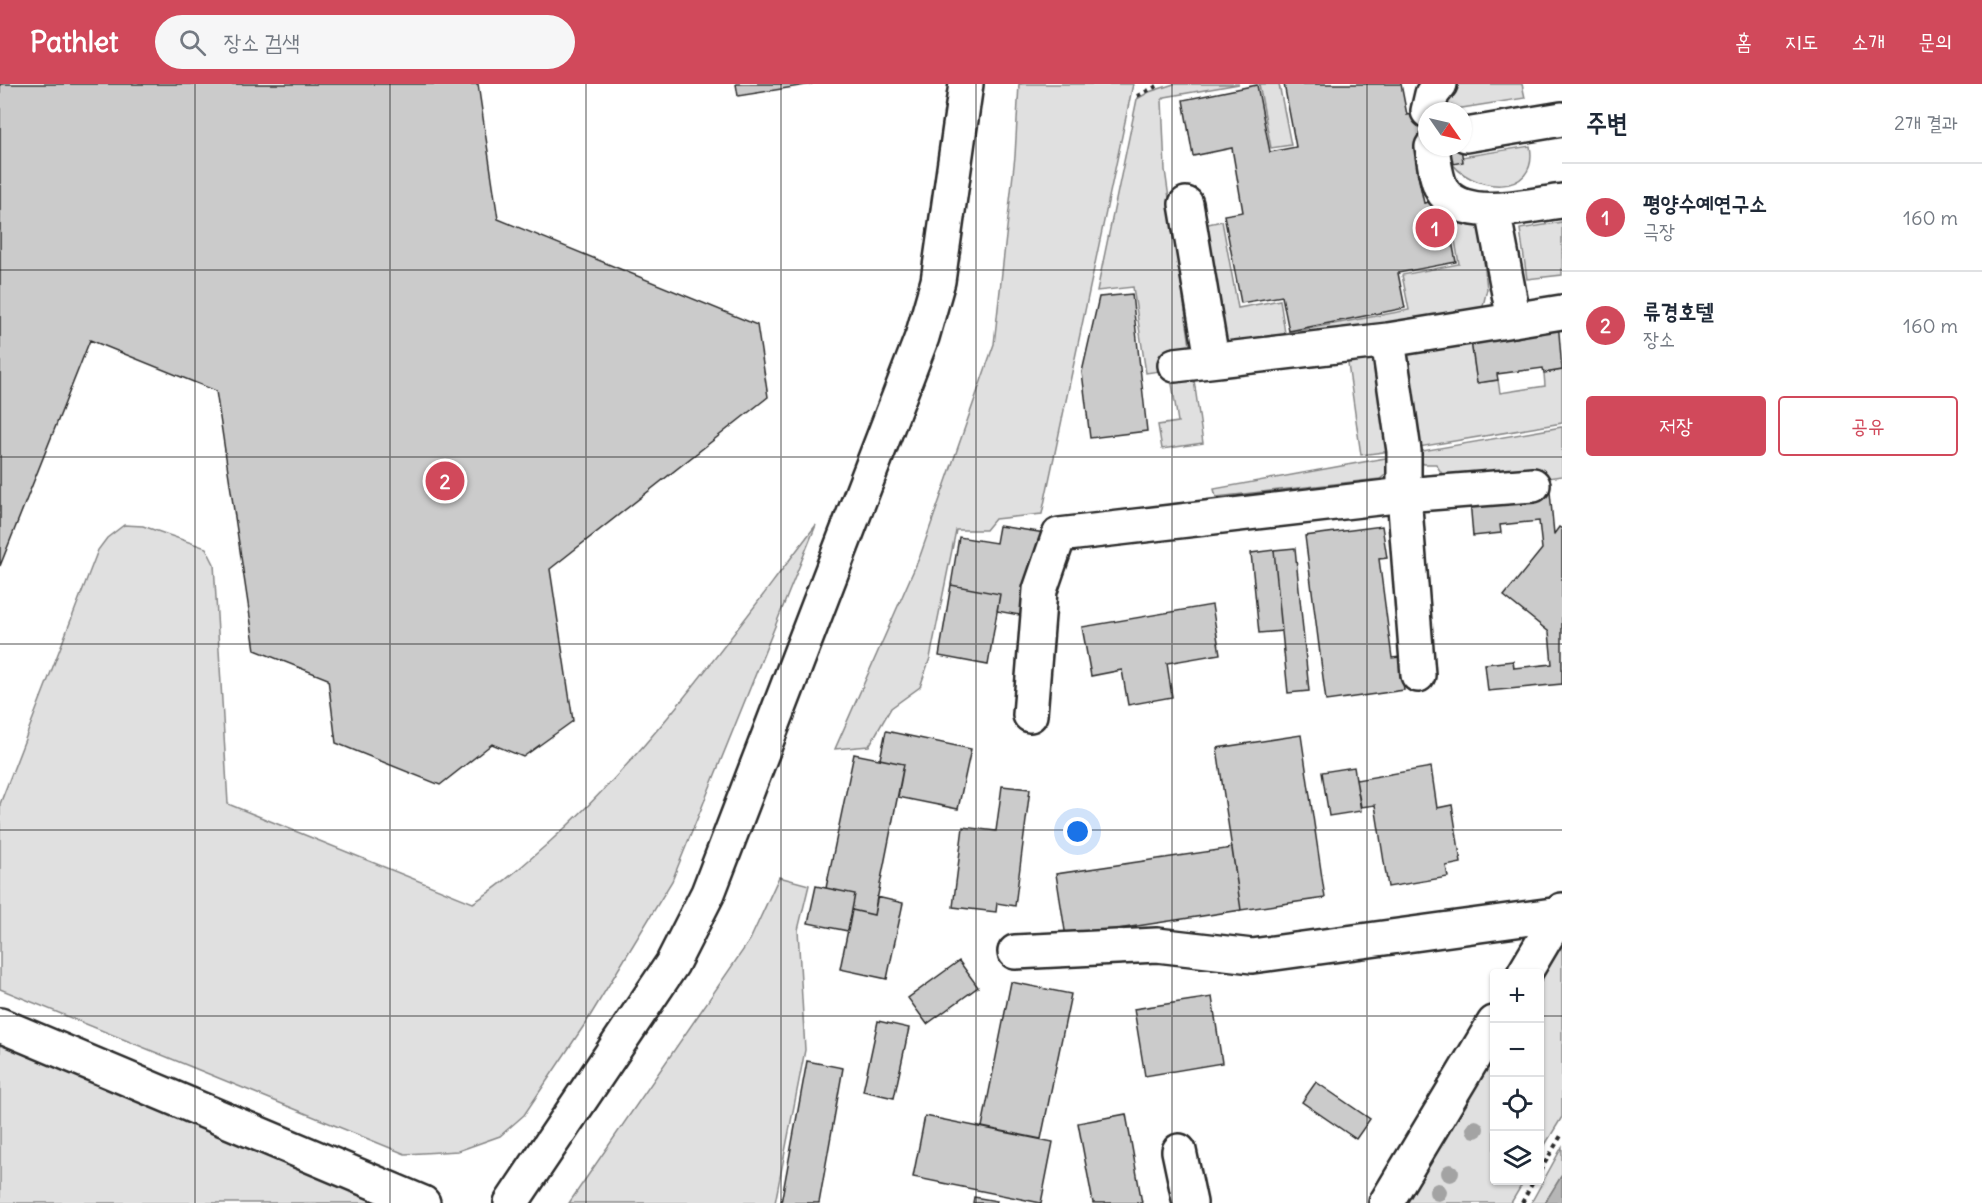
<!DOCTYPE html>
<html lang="ko">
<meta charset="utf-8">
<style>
body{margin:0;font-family:Delius,"Poor Story",sans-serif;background:#f6f6f7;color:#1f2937}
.controls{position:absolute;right:18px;bottom:18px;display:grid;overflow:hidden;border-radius:6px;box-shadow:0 2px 4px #0004}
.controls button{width:54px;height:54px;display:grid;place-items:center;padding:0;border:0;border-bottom:2px solid #e0e1e3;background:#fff;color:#1f2937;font:30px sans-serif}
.compass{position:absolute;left:1418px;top:18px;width:54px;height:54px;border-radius:50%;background:#fff;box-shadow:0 2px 4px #0004;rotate:124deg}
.you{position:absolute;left:1078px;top:748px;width:21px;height:21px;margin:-15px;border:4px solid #fff;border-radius:50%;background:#1a73e8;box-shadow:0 0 0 9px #1a73e833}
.badge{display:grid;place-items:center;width:39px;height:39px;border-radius:50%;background:#d1495b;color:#fff;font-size:20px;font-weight:700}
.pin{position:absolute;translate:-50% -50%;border:3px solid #fff;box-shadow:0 2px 6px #0006}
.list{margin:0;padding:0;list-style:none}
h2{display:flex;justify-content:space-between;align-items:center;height:78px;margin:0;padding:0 24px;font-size:26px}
h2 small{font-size:20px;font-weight:400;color:#747a83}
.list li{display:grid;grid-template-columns:39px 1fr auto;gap:18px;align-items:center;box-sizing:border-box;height:108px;padding:0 24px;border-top:2px solid #e0e1e3}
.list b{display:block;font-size:22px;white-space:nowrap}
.list p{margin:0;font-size:20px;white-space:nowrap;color:#747a83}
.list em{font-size:20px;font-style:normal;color:#747a83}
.actions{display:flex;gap:12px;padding:18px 24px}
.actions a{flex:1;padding:14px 0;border:2px solid #d1495b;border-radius:6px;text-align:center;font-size:21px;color:#d1495b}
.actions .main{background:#d1495b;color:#fff}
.icon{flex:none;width:33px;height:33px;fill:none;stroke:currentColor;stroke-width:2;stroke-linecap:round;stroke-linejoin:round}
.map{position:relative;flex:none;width:1562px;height:1119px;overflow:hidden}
header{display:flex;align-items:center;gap:36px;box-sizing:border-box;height:84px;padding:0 30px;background:#d1495b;color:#fff}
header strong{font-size:28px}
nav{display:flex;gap:33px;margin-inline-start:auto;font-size:21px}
.search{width:420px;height:54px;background:#f6f6f7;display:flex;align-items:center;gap:15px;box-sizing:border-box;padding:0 21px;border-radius:33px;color:#747a83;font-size:22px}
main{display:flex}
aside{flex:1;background:#fff}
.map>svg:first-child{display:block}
.green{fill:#e0e0e0;stroke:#868686;stroke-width:1.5}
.water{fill:#b6b6b6;stroke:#7e7e7e;stroke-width:1.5}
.building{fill:#cbcbcb;stroke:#2b2b2b;stroke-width:1.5}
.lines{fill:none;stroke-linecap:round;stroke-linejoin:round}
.minor-casing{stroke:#2b2b2b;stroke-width:38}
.path{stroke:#2b2b2b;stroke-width:4;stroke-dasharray:4.5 4.5;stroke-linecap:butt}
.minor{stroke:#fff;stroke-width:33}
.tree{fill:#a3a3a3}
.grid{fill:none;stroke:#2b2b2b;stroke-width:1.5;stroke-opacity:0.55}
</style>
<header>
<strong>Pathlet</strong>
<div class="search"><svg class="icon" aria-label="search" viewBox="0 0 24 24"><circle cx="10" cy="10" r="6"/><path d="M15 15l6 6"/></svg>장소 검색</div>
<nav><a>홈</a><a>지도</a><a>소개</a><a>문의</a></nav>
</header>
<main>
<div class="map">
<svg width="1562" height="1119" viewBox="0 0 1562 1119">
<rect width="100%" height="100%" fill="#fff"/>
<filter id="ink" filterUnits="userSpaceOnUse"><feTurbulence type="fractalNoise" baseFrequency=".0167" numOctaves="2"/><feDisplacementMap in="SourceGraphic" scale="12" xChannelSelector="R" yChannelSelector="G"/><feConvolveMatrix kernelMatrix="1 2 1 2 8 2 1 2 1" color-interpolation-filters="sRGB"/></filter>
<g filter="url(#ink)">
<path class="green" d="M1019,0H1133L1042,430L995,435L986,446H956L930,574L920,603L891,624L869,662L835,665L920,472L994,260L1015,72Z
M1174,0H1239L1165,13L1162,16L1165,86L1192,276L1187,283L1146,289L1133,203L1097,207L1137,15L1149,8Z
M1259,0H1279L1291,61L1271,64Z
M1458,0H1522L1525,14L1443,27L1446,16Z
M1530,62C1540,115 1469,109 1449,75Z
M1450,127L1480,138L1487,205L1482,226L1227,268L1199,142L1222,137L1238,224L1280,216L1285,249L1409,226L1402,191L1459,180Z
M1562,138V191L1527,195L1520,145Z
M1470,250L1477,299L1498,296L1500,309L1545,302L1544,289L1562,286V339L1413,364L1403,274L1406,266Z
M1375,269L1391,367L1361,371L1347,273Z
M1262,286L1194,296L1203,359L1162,365L1158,341L1178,338L1171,293Z
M1562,343V392C1539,395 1470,405 1451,397C1443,393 1440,387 1436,380H1424L1417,376L1416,368Z
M1391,373L1389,388L1380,395L1216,413L1214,405Z
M124,441L143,442L206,464L214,480L228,720L473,819C499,803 521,783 544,763C650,670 731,552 816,441L672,797L587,937L524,1031L500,1052L458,1067L405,1070L0,905V720L98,466L107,454Z
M779,793L809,801L798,846L805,966L775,1119H569L750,856Z
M1562,856V1033L1540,1069V894Z
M0,960L383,1114L393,1119H0Z
M1494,970V1096L1524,1097L1511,1119H1406Z
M1562,1063V1091L1545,1119H1531Z"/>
<path class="water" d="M1562,1091V1119H1545L1546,1117Z"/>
<path class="building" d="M0,0H478L498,135L757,241L768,313L550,485L573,637L523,673L492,660L440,701L336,659L328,595L255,566L216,307L90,256L0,482Z
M736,0H812L738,12Z
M1284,0H1401L1407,31L1427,27V63H1461L1463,78L1417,87L1424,119L1444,115L1456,178L1398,189L1405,224L1289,247L1282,212L1241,219L1224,131L1243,128L1232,64L1193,72L1183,16L1257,1L1270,68L1296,63Z
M1453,22L1454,27H1427H1428Z
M1132,210L1147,347L1090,354L1082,288L1099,213Z
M1558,237L1562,286L1544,289L1543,284L1497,290L1498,296L1477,299L1470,250Z
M1550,408L1554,450L1559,443L1562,445V600L1488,607L1485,580L1513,577L1514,584L1552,580L1549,548L1504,512L1542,465L1539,437L1500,441L1501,449L1473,452L1470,416Z
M999,442L1045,449L1031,533L997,527L1000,510L951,501L959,453L996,459Z
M1382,442L1387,474L1379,475L1392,574L1400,573L1404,606L1326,617L1305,452Z
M1295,464L1309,607L1288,609L1274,466Z
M1274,466L1282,547L1259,549L1251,469Z
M951,501L1000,510L988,581L939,572Z
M1212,521L1220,570L1167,579L1172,613L1128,621L1122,586L1091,592L1082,543Z
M886,647L971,665L958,725L898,713L904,680L880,675Z
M1301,651L1325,814L1241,826L1217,664Z
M854,670L904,680L874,831L852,826L855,810L826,804Z
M1354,683L1361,727L1329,732L1322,688Z
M1431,683L1437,724L1452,721L1461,779L1446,782L1448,793L1388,803L1375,721L1361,723L1356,696Z
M1002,702L1030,705L1015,822L997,819L996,828L953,823L963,743L996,747Z
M1232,764L1241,826L1066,853L1056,790Z
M816,802L855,810L848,847L808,839Z
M877,813L903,819L887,895L840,885L852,826L874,831Z
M959,877L978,903L927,940L908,914Z
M1011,898L1071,910L1041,1055L982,1043Z
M1212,913L1222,979L1145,992L1134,925Z
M878,937L909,944L894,1014L863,1007Z
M807,977L843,984L819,1119H781Z
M1316,998L1370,1035L1356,1055L1302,1018Z
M1126,1030L1142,1119H1093L1078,1039Z
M925,1032L1053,1058L1041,1119L913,1093Z
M974,1113L997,1117L996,1119H973Z"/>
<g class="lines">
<g class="minor-casing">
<path id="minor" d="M1428,27L1432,10L1440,0
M1466,51L1562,35
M1432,63C1434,76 1436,98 1444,109C1468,138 1530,121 1562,117
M1186,120L1212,275
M1493,126L1514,236
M1388,256L1404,367V411L1418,591
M1175,281L1388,256L1562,228
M1030,631L1040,506L1059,451L1404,411L1533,401
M1015,868L1157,861L1252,872L1560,830
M1524,890L1562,826
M0,941L423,1119
M1179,1067L1190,1119
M511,1119L672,880L708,809L922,253L938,197L966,0
M1386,1119L1494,939"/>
</g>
<path class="path" d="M1137,12L1161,0
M1540,1087L1562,1050
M1522,1119L1534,1096"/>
<use href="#minor" class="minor"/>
</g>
<g class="tree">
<circle cx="1475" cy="1045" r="9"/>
<circle cx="1450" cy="1089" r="9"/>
<circle cx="1438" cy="1108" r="9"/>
</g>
</g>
<path class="grid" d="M195,0V1119M390,0V1119M586,0V1119M781,0V1119M976,0V1119M1172,0V1119M1367,0V1119M0,186H1562M0,373H1562M0,560H1562M0,746H1562M0,932H1494M1540,932H1562"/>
</svg>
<div class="controls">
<button>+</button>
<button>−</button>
<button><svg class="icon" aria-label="locate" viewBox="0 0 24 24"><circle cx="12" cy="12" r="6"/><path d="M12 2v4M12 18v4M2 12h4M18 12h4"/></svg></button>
<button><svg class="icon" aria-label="layers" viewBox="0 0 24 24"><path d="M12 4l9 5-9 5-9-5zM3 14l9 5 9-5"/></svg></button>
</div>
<svg class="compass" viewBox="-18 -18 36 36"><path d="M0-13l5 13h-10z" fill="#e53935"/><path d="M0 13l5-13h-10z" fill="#747a83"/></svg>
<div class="you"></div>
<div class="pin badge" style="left:1435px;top:144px">1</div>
<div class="pin badge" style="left:445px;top:397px">2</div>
</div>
<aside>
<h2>주변<small>2개 결과</small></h2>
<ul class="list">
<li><span class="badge">1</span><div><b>평양수예연구소</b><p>극장</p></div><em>160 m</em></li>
<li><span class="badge">2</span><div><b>류경호텔</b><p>장소</p></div><em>160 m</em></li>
</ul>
<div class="actions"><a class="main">저장</a><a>공유</a></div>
</aside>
</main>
